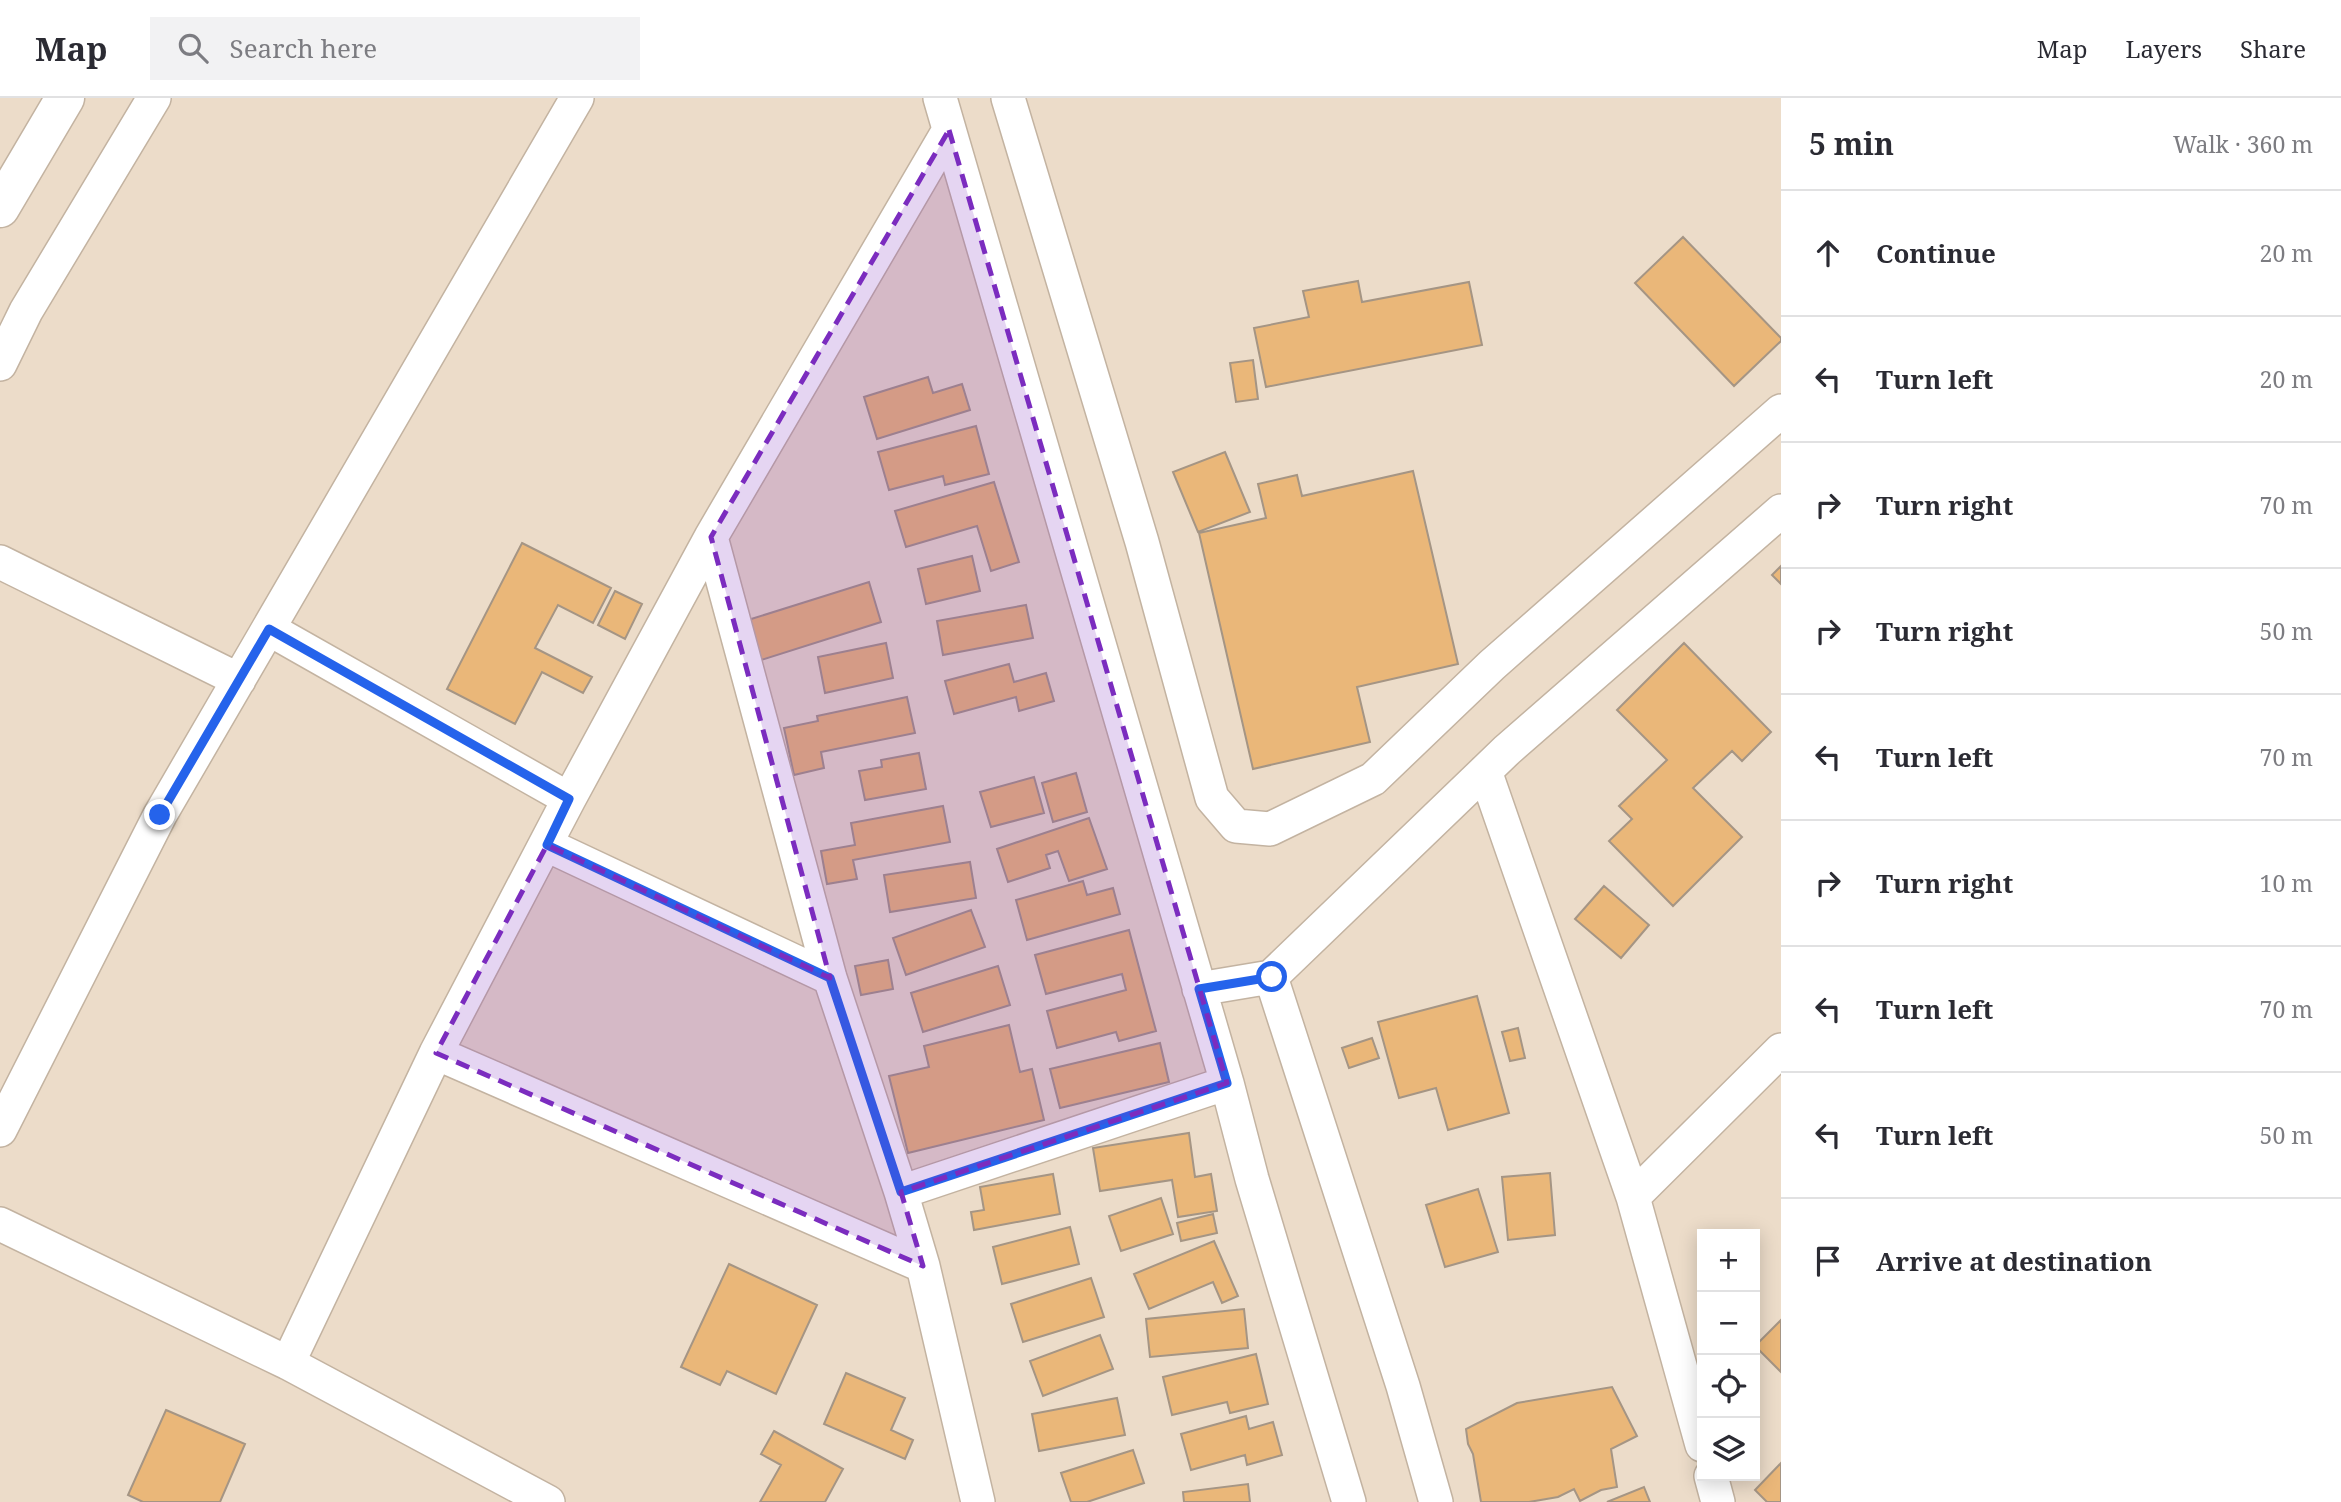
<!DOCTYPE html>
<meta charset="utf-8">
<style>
body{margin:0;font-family:"Noto Serif",serif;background:#f2f2f3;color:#2b2b33}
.controls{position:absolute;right:21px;bottom:21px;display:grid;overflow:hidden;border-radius:0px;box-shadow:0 4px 18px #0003}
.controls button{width:63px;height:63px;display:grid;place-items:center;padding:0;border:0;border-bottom:2px solid #e1e1e2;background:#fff;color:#2b2b33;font:35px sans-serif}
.stop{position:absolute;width:21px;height:21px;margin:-16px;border:5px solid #2563eb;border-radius:50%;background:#fff}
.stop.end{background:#2563eb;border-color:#fff;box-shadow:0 2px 7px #0008}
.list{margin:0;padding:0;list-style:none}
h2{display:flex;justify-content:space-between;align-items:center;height:91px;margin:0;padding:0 28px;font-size:30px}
h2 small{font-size:23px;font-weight:400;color:#7c7c81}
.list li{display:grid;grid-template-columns:46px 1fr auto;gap:21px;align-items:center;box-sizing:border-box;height:126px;padding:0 28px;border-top:2px solid #e1e1e2}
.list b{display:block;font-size:26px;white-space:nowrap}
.list em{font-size:23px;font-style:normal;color:#7c7c81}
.icon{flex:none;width:38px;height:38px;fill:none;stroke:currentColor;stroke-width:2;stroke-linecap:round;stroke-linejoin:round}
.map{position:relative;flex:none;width:1781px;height:1404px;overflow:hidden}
header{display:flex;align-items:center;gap:42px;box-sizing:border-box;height:98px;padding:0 35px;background:#fff;border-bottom:2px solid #e1e1e2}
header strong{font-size:33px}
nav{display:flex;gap:38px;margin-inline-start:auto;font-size:24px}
.search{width:490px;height:63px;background:#f2f2f3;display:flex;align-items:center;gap:18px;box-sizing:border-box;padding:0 24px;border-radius:0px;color:#7c7c81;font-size:26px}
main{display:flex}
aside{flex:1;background:#fff}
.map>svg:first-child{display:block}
.building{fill:#eab779;stroke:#a59584;stroke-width:2}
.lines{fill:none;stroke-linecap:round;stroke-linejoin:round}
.street-casing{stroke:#c3b3a1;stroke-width:36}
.secondary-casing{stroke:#c3b3a1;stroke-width:41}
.street{stroke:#fff;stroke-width:33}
.secondary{stroke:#fff;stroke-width:38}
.route{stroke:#2563eb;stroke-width:9}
.marked{fill:#7b2cbf;fill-opacity:0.2;stroke:#7b2cbf;stroke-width:5;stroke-dasharray:14 9;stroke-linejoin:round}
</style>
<header>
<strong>Map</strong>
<div class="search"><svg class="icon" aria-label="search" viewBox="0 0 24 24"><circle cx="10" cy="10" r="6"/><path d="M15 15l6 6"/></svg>Search here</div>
<nav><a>Map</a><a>Layers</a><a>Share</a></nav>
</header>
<main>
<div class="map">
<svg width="1781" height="1404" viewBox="0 0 1781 1404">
<rect width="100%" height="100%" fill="#ecdcc9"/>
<path class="building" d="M1683,139L1781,240V243L1734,288L1635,185Z
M1358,183L1362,204L1469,184L1482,247L1266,289L1254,230L1309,219L1303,193Z
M1253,262L1258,301L1236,304L1230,265Z
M928,279L933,295L962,286L970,312L877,341L864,299Z
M976,328L989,376L945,387L943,378L889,392L878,354Z
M1225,354L1250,414L1198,434L1173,374Z
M1413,373L1458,566L1357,589L1370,644L1253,671L1199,435L1266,420L1258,386L1297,377L1302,398Z
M994,384L1019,464L991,473L977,428L906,449L895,413Z
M522,445L611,490L593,525L558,507L535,550L592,579L583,595L542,574L515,626L447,591Z
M972,458L980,493L926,506L918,471Z
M1781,468V486L1772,477Z
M869,484L881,524L761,562L748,522Z
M615,493L642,506L625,541L598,527Z
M1026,507L1033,540L943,557L937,523Z
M886,545L893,580L825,595L818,559Z
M1684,545L1771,634L1742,663L1732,653L1693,690L1742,739L1673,808L1609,743L1632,721L1619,708L1667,662L1617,612Z
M1009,566L1014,584L1046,575L1054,603L1019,613L1016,599L954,616L945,583Z
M907,599L915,635L821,654L824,670L794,677L784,630L818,623L817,618Z
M919,655L926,691L865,702L859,673L882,669L881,662Z
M1076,675L1087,714L1053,724L1042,685Z
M1034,679L1044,715L991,729L980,694Z
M943,708L950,744L853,762L857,781L827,786L821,753L855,747L851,725Z
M1089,720L1107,771L1069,783L1058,753L1046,757L1050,770L1008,784L997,751Z
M970,764L976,800L890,814L884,777Z
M1083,783L1087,797L1113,790L1120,816L1027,842L1016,802Z
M1604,788L1649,827L1621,860L1575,821Z
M971,812L985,849L906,877L893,840Z
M1129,832L1156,933L1119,943L1116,934L1057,950L1047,913L1126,892L1122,876L1046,896L1035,857Z
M888,862L893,891L861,897L855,868Z
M998,868L1010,907L923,934L911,895Z
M1477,898L1509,1015L1448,1032L1436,990L1399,1000L1378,924Z
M1009,927L1020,974L1032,971L1044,1022L908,1055L889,978L929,969L924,948Z
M1518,930L1525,960L1510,963L1502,934Z
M1372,940L1379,960L1349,970L1342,950Z
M1160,945L1169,984L1060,1010L1050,971Z
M1189,1035L1195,1079L1211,1076L1217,1113L1178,1119L1172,1082L1100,1093L1093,1050Z
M1550,1075L1555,1137L1508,1142L1502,1079Z
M1053,1076L1060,1116L974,1132L971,1114L984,1112L980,1089Z
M1478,1091L1498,1154L1445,1169L1426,1107Z
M1161,1100L1173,1136L1121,1153L1109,1118Z
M1213,1116L1217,1135L1181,1143L1177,1125Z
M1070,1129L1079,1166L1002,1186L993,1149Z
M1214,1143L1238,1198L1222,1205L1213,1184L1149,1211L1134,1176Z
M729,1166L817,1207L776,1296L727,1273L720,1287L681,1269Z
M1091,1180L1104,1219L1023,1244L1011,1206Z
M1244,1211L1248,1250L1150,1259L1146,1221Z
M1781,1222V1274L1755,1248Z
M1100,1237L1113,1271L1043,1298L1030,1263Z
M1256,1256L1268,1306L1230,1315L1227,1304L1172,1317L1163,1279Z
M846,1275L905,1300L891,1332L913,1342L905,1361L824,1326Z
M1612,1289L1637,1338L1611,1351L1617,1389L1601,1392L1580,1403L1574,1391L1558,1399L1529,1404H1481L1473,1356L1468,1346L1466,1331L1517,1305Z
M1117,1300L1125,1337L1039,1353L1032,1316Z
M166,1312L245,1346L220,1404H143L128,1397Z
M1246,1318L1249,1331L1273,1324L1282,1357L1247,1367L1245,1357L1191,1372L1181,1336Z
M774,1333L843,1371L825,1404H760L781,1367L761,1356Z
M1133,1352L1144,1385L1087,1404H1071L1061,1375Z
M1781,1365V1404H1767L1755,1392Z
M1248,1386L1250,1404H1184L1183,1394Z
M1644,1389L1650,1404H1607Z"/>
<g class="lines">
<g class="street-casing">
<path id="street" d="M940,0L1227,985L1252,1081L1349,1404
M1008,0L1142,444L1212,700L1236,728L1270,731L1373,681L1492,567L1781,313
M0,266L26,213L154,0
M711,439L830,880L901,1094L923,1168L978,1404
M0,464L239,582
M269,531L569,701
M1485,673L1633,1099L1702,1347
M547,747L830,880
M1271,879L1403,1288L1436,1404
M1199,891L1271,879L1507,652L1781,413
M436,955L923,1168
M0,1032L160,717L577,0
M901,1094L1227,985
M1633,1099L1781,952
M0,1126L288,1265L548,1404
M288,1265L436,955L569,701L711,439L949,32
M1711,1378L1718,1404"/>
</g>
<g class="secondary-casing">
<path id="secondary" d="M0,110L65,0"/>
</g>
<use href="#street" class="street"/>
<use href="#secondary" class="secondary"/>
</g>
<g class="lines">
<path class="route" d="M160,717L269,531L569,701L547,747L830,880L901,1094L1227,985L1199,891L1272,879"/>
</g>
<path class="marked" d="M949,32L1227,985L901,1094L923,1168L436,955L547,747L830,880L711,439Z"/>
</svg>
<div class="controls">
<button>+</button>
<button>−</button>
<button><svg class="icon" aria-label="locate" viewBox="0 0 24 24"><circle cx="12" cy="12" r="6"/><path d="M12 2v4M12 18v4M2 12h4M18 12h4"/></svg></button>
<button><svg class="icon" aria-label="layers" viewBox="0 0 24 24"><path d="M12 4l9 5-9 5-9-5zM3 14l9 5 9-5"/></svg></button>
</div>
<div class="stop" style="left:1272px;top:879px"></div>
<div class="stop end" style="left:160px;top:717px"></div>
</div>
<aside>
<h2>5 min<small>Walk · 360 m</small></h2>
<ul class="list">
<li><svg class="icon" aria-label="ahead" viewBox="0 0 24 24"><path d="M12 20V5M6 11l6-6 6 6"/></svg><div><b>Continue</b></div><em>20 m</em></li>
<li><svg class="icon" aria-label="left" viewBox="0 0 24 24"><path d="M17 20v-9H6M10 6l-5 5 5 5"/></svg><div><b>Turn left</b></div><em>20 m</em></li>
<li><svg class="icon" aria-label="right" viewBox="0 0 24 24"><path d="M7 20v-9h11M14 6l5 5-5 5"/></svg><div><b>Turn right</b></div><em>70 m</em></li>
<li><svg class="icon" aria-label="right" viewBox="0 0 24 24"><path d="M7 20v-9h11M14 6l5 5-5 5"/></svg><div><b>Turn right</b></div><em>50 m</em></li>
<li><svg class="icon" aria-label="left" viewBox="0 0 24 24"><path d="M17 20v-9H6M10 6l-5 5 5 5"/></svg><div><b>Turn left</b></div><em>70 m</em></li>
<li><svg class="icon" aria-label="right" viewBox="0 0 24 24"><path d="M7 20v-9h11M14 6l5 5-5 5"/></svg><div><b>Turn right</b></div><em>10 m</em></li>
<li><svg class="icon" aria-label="left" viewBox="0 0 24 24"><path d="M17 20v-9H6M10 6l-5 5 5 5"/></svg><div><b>Turn left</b></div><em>70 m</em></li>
<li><svg class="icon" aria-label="left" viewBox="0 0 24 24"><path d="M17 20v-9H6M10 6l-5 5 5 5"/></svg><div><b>Turn left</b></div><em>50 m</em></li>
<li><svg class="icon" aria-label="arrive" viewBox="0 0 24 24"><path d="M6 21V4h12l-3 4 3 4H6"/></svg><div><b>Arrive at destination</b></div></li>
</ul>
</aside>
</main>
